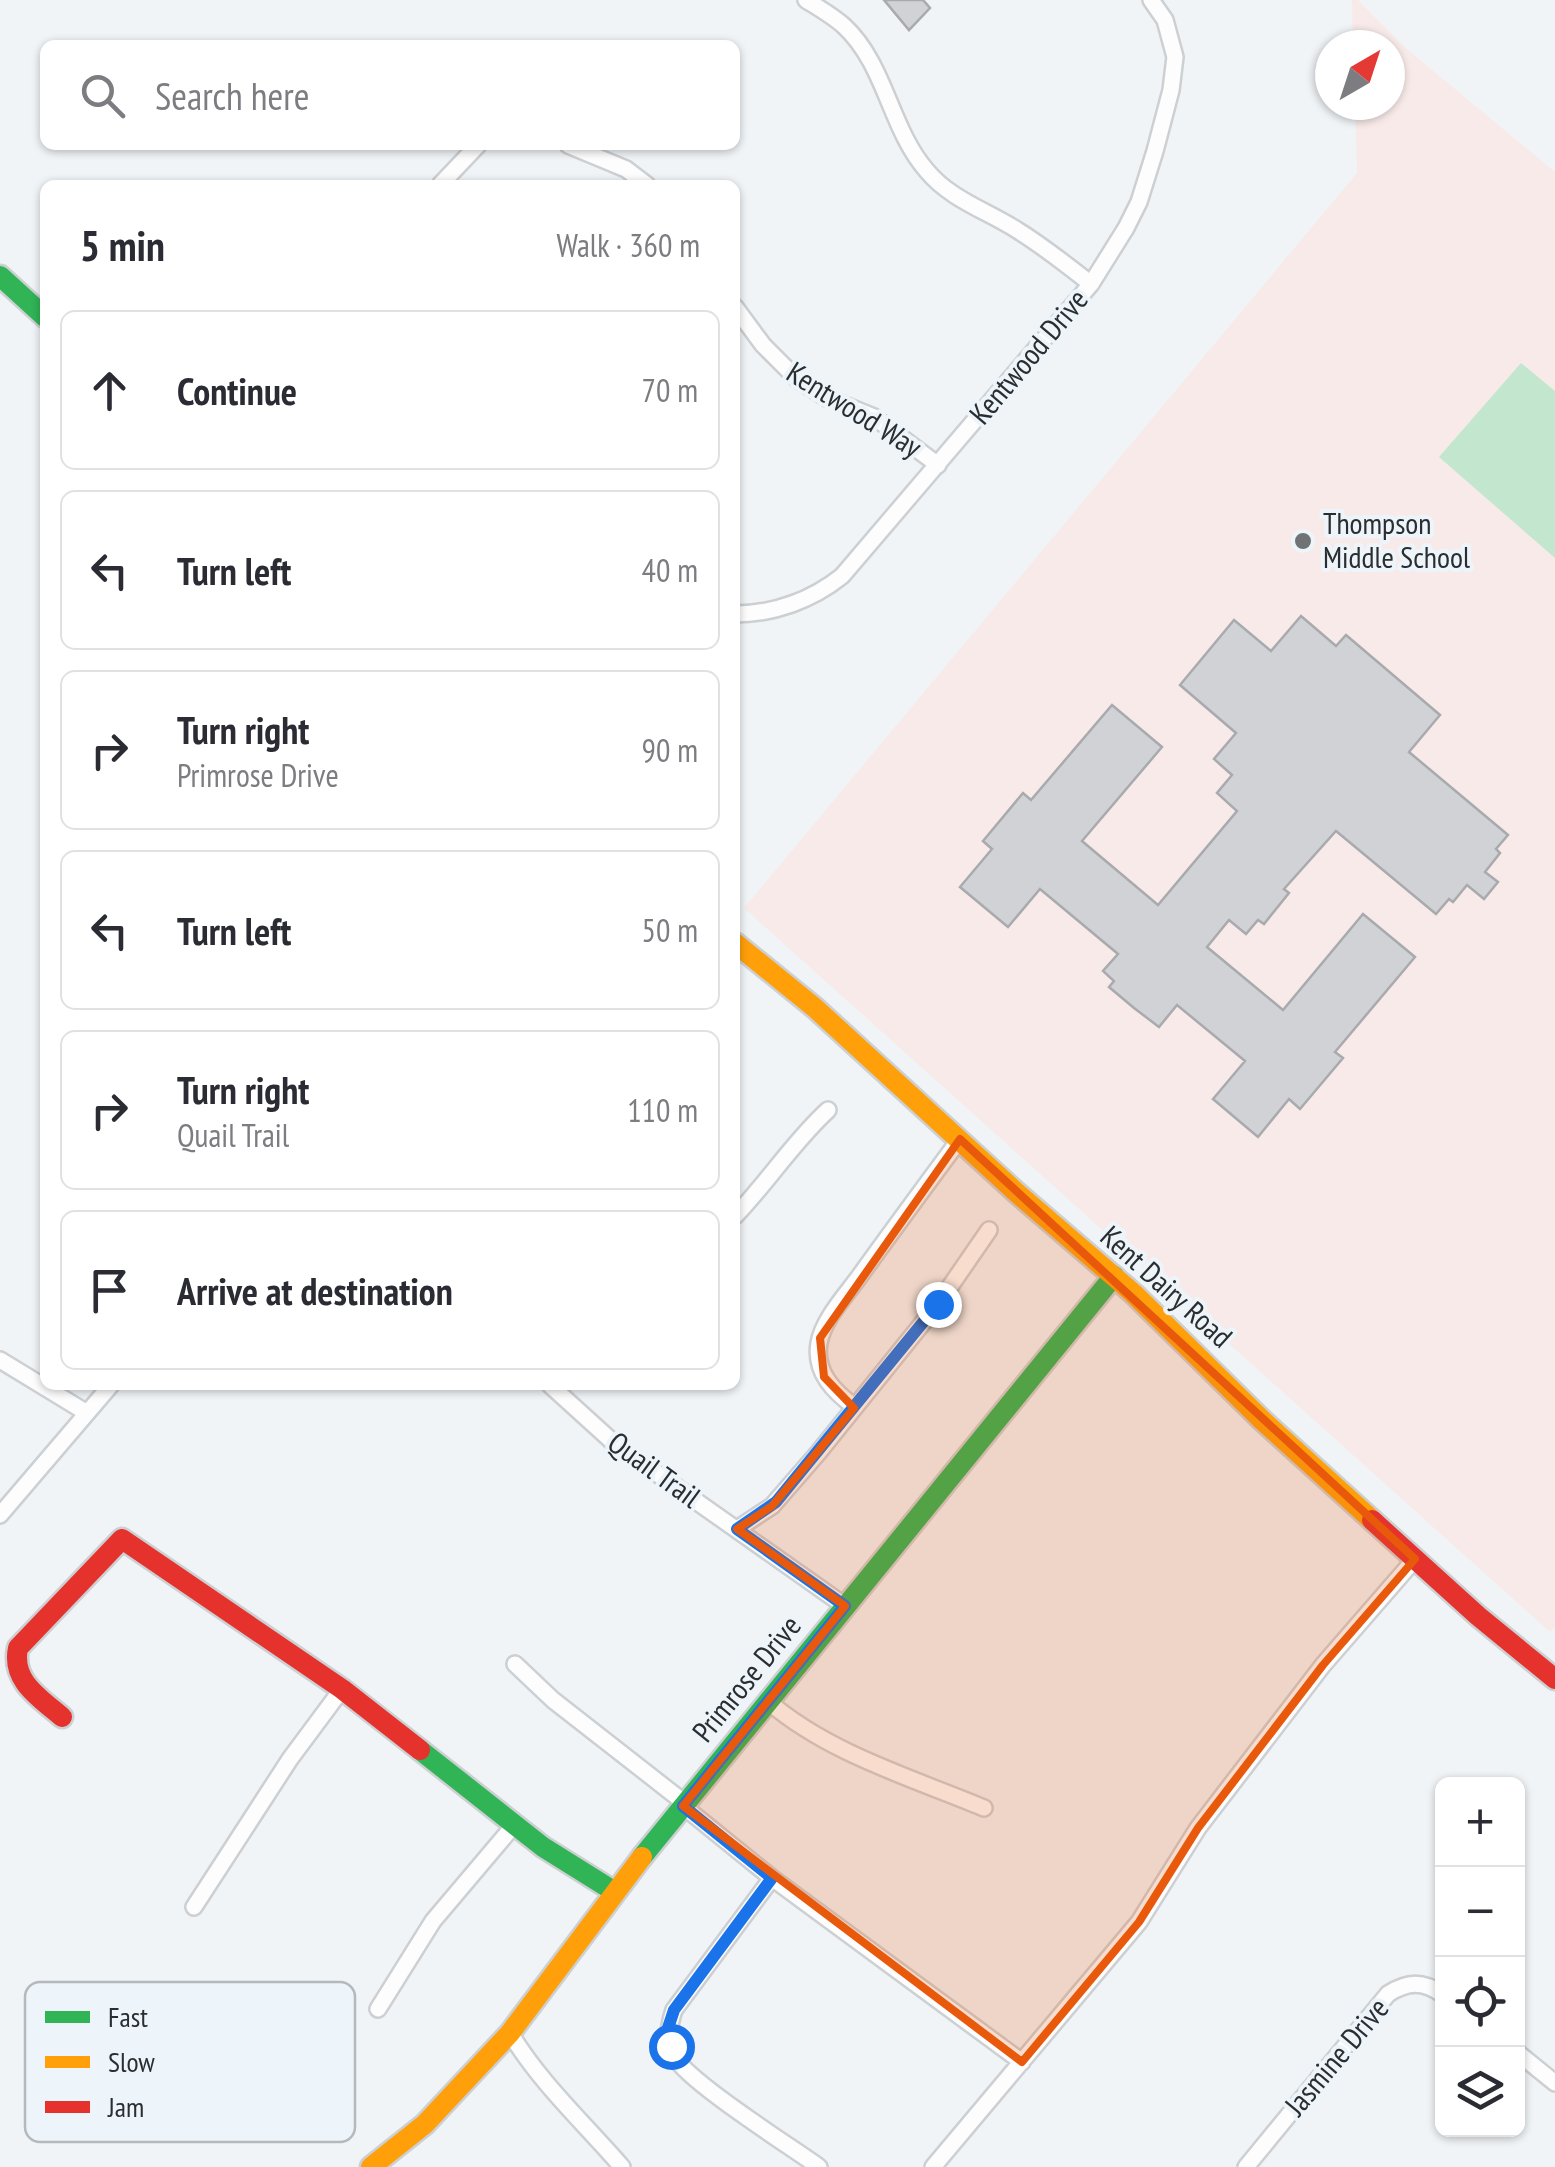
<!DOCTYPE html>
<meta charset="utf-8">
<style>
body{margin:0;font-family:"PT Sans Narrow",sans-serif;background:#f2f2f3;color:#2b2b33}
.controls{position:absolute;right:30px;bottom:30px;display:grid;overflow:hidden;border-radius:15px;box-shadow:0 2px 8px #0004}
.controls button{width:90px;height:90px;display:grid;place-items:center;padding:0;border:0;border-bottom:2px solid #e1e1e2;background:#fff;color:#2b2b33;font:50px sans-serif}
.compass{position:absolute;left:1315px;top:30px;width:90px;height:90px;border-radius:50%;background:#fff;box-shadow:0 2px 8px #0004;rotate:39deg}
.stop{position:absolute;width:30px;height:30px;margin:-22px;border:8px solid #1a73e8;border-radius:50%;background:#fff}
.stop.end{background:#1a73e8;border-color:#fff;box-shadow:0 2px 10px #0008}
.list{margin:0;padding:0;list-style:none}
h2{display:flex;justify-content:space-between;align-items:center;height:130px;margin:0;padding:0 40px;font-size:42px}
h2 small{font-size:32px;font-weight:400;color:#7c7c81}
.list li{display:grid;grid-template-columns:65px 1fr auto;gap:30px;align-items:center;box-sizing:border-box;height:160px;margin:0 20px 20px;padding:0 20px;border:2px solid #e1e1e2;border-radius:15px}
.list b{display:block;font-size:38px;white-space:nowrap}
.list p{margin:0;font-size:32px;white-space:nowrap;color:#7c7c81}
.list em{font-size:32px;font-style:normal;color:#7c7c81}
.icon{flex:none;width:55px;height:55px;fill:none;stroke:currentColor;stroke-width:2;stroke-linecap:round;stroke-linejoin:round}
.map{position:relative;flex:none;width:1555px;height:2167px;overflow:hidden}
.search{position:absolute;background:#fff;box-shadow:0 2px 8px #0004;left:40px;top:40px;width:700px;height:110px;display:flex;align-items:center;gap:25px;box-sizing:border-box;padding:0 35px;border-radius:15px;color:#7c7c81;font-size:38px}
.panel{position:absolute;background:#fff;box-shadow:0 2px 8px #0004;left:40px;top:180px;width:700px;height:1210px;border-radius:15px}
.map>svg:first-child{display:block}
.education{fill:#f7eae9}
.green{fill:#c2e6ce}
.building{fill:#d1d2d5;stroke:#a8aaad;stroke-width:2.5}
.lines{fill:none;stroke-linecap:round;stroke-linejoin:round}
.street-casing{stroke:#cdd0d3;stroke-width:20}
.fast-casing{stroke:#cdd0d3;stroke-width:25}
.slow-casing{stroke:#cdd0d3;stroke-width:25}
.jam-casing{stroke:#cdd0d3;stroke-width:25}
.street{stroke:#fdfdfe;stroke-width:15}
.fast{stroke:#30b455;stroke-width:20}
.slow{stroke:#ff9f0a;stroke-width:20}
.jam{stroke:#e5322d;stroke-width:20}
.route{stroke:#1a73e8;stroke-width:12}
.marked{fill:#e8590c;fill-opacity:0.2;stroke:#e8590c;stroke-width:8;stroke-linejoin:round}
.poi-dot{fill:#707376;stroke:#edf4fa;stroke-width:4}
.labels{text-anchor:middle;stroke-width:8;stroke-linejoin:round;paint-order:stroke}
.street-label{font-size:30px;fill:#2b2e30;stroke:#edf4fa}
.poi-label{font-size:30px;fill:#2b2e30;stroke:#edf4fa;text-anchor:start}
.key{fill:#edf4fa;stroke:#b3b9bd;stroke-width:2.5}
.key-label{font-size:28px;fill:#2b2e30}
</style>
<div class="map">
<svg width="1555" height="2167" viewBox="0 0 1555 2167">
<rect width="100%" height="100%" fill="#f0f4f7"/>
<path class="education" d="M1352,0H1358L1408,50L1555,172V1627L1550,1632L744,908L1357,173L1355,105H1390V45H1353Z"/>
<path class="green" d="M1521,363L1555,391V558L1439,457Z"/>
<path class="building" d="M884,0H923L930,8L909,30Z
M1301,616L1336,646L1346,635L1440,715L1409,752L1508,835L1496,849L1500,853L1485,872L1498,882L1484,899L1467,885L1453,902L1449,899L1436,914L1336,831L1284,889L1289,893L1264,924L1258,920L1246,934L1229,920L1207,947L1283,1010L1363,914L1415,957L1335,1052L1343,1058L1300,1109L1289,1099L1258,1137L1213,1099L1245,1061L1177,1005L1159,1027L1134,1008L1109,987L1114,981L1103,971L1118,954L1040,889L1008,927L960,887L992,849L983,841L1023,793L1031,800L1112,705L1162,747L1082,841L1158,905L1237,811L1217,793L1232,775L1214,759L1236,733L1180,685L1234,620L1271,651Z"/>
<g class="lines">
<g class="street-casing">
<path id="street" d="M806,0C819,8 833,16 844,26C886,65 890,129 927,171C950,199 987,211 1017,230C1043,246 1067,265 1091,284
M568,145L626,169L647,185
M440,185L478,145
M735,307L763,345L797,379L827,398L874,417L938,465
M735,614C774,614 812,600 842,576L1091,284L1126,228L1139,202L1155,151L1171,90L1175,57L1165,20L1151,0
M735,1216C768,1182 793,1142 828,1110
M0,1360L87,1413
M550,1385L615,1444L845,1606
M855,1407C834,1392 814,1372 819,1343C823,1320 845,1296 859,1277C892,1231 926,1185 960,1139
M0,1515L111,1385
M737,1529L772,1506L818,1453L938,1304L989,1230
M515,1664L553,1700L681,1800L683,1806L772,1878L1022,2062
M769,1702C828,1753 912,1778 984,1808
M772,1878L674,2010C669,2025 666,2041 674,2056C688,2082 790,2146 819,2167
M194,1907L290,1759L342,1689
M378,2009L433,1921L515,1824
M510,2033C541,2084 583,2122 622,2167
M1518,2053L1555,2083
M933,2167L1139,1922L1198,1828L1323,1665L1415,1559
M1246,2167L1388,1994C1408,1981 1423,1981 1442,1994"/>
</g>
<g class="fast-casing">
<path id="fast" d="M0,276L45,317
M420,1750L543,1847L615,1892
M642,1857L1114,1276"/>
</g>
<g class="slow-casing">
<path id="slow" d="M735,943L815,1008L1017,1193L1133,1293L1262,1420L1372,1520
M371,2167L425,2124L510,2033L642,1857"/>
</g>
<g class="jam-casing">
<path id="jam" d="M1372,1520L1478,1616L1555,1679
M62,1717C40,1698 11,1681 18,1648L122,1539L342,1689L420,1750"/>
</g>
<use href="#street" class="street"/>
<use href="#fast" class="fast"/>
<use href="#slow" class="slow"/>
<use href="#jam" class="jam"/>
</g>
<g class="lines">
<path class="route" d="M671,2046L668,2028L674,2010L772,1878L683,1806L845,1606L737,1529L776,1502L938,1304"/>
</g>
<path class="marked" d="M960,1139L1415,1559L1323,1665L1198,1828L1139,1922L1022,2062L683,1806L845,1606L737,1529L772,1506L854,1408L824,1377L820,1338Z"/>
<circle class="poi-dot" cx="1303" cy="541" r="10"/>
<g class="labels">
<g class="street-label">
<text transform="translate(1029 357) rotate(-50)" y="10">Kentwood Drive</text>
<text transform="translate(854 410) rotate(32)" y="10">Kentwood Way</text>
<text transform="translate(1166 1287) rotate(42)" y="10">Kent Dairy Road</text>
<text transform="translate(654 1470) rotate(36)" y="10">Quail Trail</text>
<text transform="translate(747 1679) rotate(-51)" y="10">Primrose Drive</text>
<text transform="translate(1337 2057) rotate(-50)" y="10">Jasmine Drive</text>
</g>
<g class="poi-label">
<text x="1323" y="534">Thompson<tspan x="1323" dy="34">Middle School</tspan></text>
</g>
</g>
<rect x="25" y="1982" width="330" height="160" rx="15" class="key"/>
<rect x="45" y="2011" width="45" height="12" fill="#30b455"/>
<rect x="45" y="2056" width="45" height="12" fill="#ff9f0a"/>
<rect x="45" y="2101" width="45" height="12" fill="#e5322d"/>
<g class="key-label">
<text x="108" y="2027">Fast</text>
<text x="108" y="2072">Slow</text>
<text x="108" y="2117">Jam</text>
</g>
</svg>
<div class="controls">
<button>+</button>
<button>−</button>
<button><svg class="icon" aria-label="locate" viewBox="0 0 24 24"><circle cx="12" cy="12" r="6"/><path d="M12 2v4M12 18v4M2 12h4M18 12h4"/></svg></button>
<button><svg class="icon" aria-label="layers" viewBox="0 0 24 24"><path d="M12 4l9 5-9 5-9-5zM3 14l9 5 9-5"/></svg></button>
</div>
<svg class="compass" viewBox="-18 -18 36 36"><path d="M0-13l5 13h-10z" fill="#e53935"/><path d="M0 13l5-13h-10z" fill="#7c7c81"/></svg>
<div class="stop" style="left:671px;top:2046px"></div>
<div class="stop end" style="left:938px;top:1304px"></div>
<div class="search"><svg class="icon" aria-label="search" viewBox="0 0 24 24"><circle cx="10" cy="10" r="6"/><path d="M15 15l6 6"/></svg>Search here</div>
<section class="panel">
<h2>5 min<small>Walk · 360 m</small></h2>
<ul class="list">
<li><svg class="icon" aria-label="ahead" viewBox="0 0 24 24"><path d="M12 20V5M6 11l6-6 6 6"/></svg><div><b>Continue</b></div><em>70 m</em></li>
<li><svg class="icon" aria-label="left" viewBox="0 0 24 24"><path d="M17 20v-9H6M10 6l-5 5 5 5"/></svg><div><b>Turn left</b></div><em>40 m</em></li>
<li><svg class="icon" aria-label="right" viewBox="0 0 24 24"><path d="M7 20v-9h11M14 6l5 5-5 5"/></svg><div><b>Turn right</b><p>Primrose Drive</p></div><em>90 m</em></li>
<li><svg class="icon" aria-label="left" viewBox="0 0 24 24"><path d="M17 20v-9H6M10 6l-5 5 5 5"/></svg><div><b>Turn left</b></div><em>50 m</em></li>
<li><svg class="icon" aria-label="right" viewBox="0 0 24 24"><path d="M7 20v-9h11M14 6l5 5-5 5"/></svg><div><b>Turn right</b><p>Quail Trail</p></div><em>110 m</em></li>
<li><svg class="icon" aria-label="arrive" viewBox="0 0 24 24"><path d="M6 21V4h12l-3 4 3 4H6"/></svg><div><b>Arrive at destination</b></div></li>
</ul>
</section>
</div>
